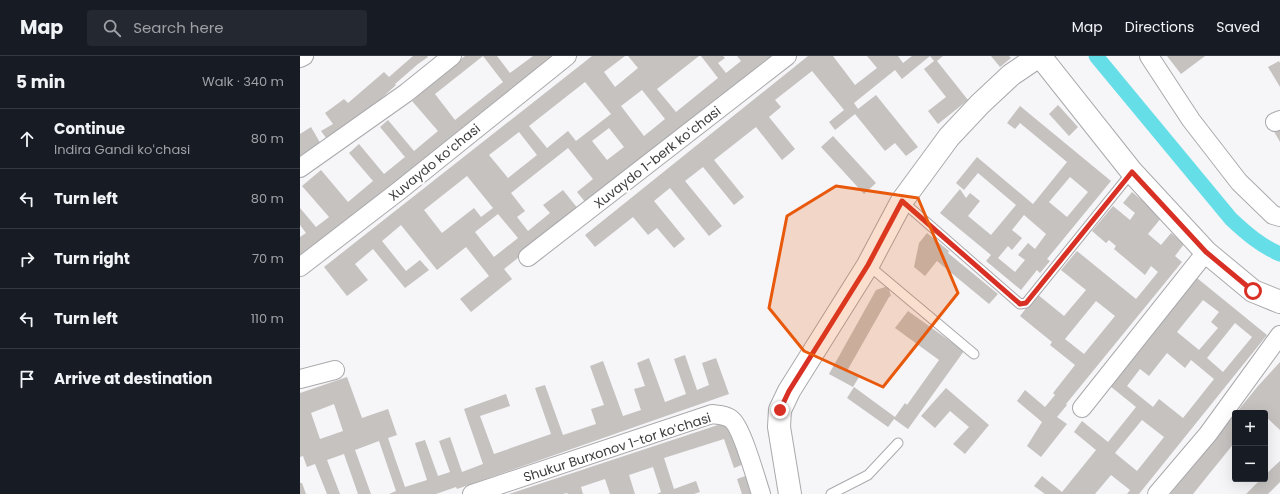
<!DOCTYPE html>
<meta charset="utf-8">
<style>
body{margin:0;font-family:Poppins,sans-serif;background:#242831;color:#f1f3f6}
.controls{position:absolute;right:12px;bottom:12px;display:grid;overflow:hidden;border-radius:4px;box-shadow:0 4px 16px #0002}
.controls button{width:36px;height:36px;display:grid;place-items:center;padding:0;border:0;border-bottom:1px solid #363941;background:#171b24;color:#f1f3f6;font:20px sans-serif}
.stop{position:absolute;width:12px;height:12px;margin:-9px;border:3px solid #d93025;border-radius:50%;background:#fff}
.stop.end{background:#d93025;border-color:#fff;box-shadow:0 1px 4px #0008}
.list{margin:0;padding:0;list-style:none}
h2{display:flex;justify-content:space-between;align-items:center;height:52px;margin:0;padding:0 16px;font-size:17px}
h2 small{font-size:13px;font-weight:400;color:#9ea1a6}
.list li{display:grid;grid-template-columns:26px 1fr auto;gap:12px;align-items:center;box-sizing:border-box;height:60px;padding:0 16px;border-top:1px solid #363941}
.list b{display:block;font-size:15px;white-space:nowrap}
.list p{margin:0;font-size:13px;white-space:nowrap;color:#9ea1a6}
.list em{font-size:13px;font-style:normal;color:#9ea1a6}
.icon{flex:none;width:22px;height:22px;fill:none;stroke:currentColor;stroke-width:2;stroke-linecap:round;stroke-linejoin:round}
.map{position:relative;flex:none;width:980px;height:438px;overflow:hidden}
header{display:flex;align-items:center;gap:24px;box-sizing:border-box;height:56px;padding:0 20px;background:#171b24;border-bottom:1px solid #363941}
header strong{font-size:19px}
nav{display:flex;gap:22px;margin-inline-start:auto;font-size:14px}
.search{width:280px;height:36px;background:#242831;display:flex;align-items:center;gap:10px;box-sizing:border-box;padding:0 14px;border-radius:4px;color:#9ea1a6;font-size:15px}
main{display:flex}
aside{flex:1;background:#171b24}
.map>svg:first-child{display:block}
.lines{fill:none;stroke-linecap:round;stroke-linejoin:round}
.canal{stroke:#66dee8;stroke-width:15}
.building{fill:#c5c2c0;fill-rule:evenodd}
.lane-casing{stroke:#aaa9ac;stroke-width:11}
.street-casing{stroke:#aaa9ac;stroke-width:20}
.secondary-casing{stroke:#aaa9ac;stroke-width:24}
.lane{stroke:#fff;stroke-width:9}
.street{stroke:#fff;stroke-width:18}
.secondary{stroke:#fff;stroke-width:22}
.route{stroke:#d93025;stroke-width:5}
.marked{fill:#e8590c;fill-opacity:0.2;stroke:#e8590c;stroke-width:3;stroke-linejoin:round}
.labels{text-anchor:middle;stroke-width:4;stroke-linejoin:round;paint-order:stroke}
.street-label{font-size:13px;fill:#3c3c3d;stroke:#fff}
</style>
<header>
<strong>Map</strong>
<div class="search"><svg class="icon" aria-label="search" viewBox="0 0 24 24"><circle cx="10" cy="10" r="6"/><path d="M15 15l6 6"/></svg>Search here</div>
<nav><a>Map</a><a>Directions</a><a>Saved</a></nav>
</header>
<main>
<aside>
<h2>5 min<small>Walk · 340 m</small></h2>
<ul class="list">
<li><svg class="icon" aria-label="ahead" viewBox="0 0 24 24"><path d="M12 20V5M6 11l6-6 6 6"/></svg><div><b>Continue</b><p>Indira Gandi koʻchasi</p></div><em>80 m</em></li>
<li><svg class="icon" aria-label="left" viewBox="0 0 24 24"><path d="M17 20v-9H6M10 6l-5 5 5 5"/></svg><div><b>Turn left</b></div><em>80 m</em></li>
<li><svg class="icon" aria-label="right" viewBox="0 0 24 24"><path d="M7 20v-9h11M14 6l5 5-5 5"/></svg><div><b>Turn right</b></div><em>70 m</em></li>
<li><svg class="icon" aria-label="left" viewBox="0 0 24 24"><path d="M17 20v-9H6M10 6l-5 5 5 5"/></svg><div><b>Turn left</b></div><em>110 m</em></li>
<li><svg class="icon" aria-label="arrive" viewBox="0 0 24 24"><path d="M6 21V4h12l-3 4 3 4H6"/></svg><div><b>Arrive at destination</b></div></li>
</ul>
</aside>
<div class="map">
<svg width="980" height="438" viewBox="0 0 980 438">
<rect width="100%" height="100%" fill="#f6f5f8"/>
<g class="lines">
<path class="canal" d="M796,0L931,163C946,177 961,190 980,198"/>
</g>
<path class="building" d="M113,0H127L128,1L118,8L95,28L96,29L51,71L29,86L21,75L33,68L25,57L44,43L48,47L84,16L89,21Z
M165,0H183L135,38L155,64L203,26L183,0H197L210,17L233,0H255L153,79L49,166L47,163L16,189L0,199V181L6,177L0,169V152L16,171L29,161L2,130L21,114L48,146L73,125L49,97L59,88L84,118L105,101L80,71L88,64L114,95L138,75L112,45L120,38L119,36Z
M292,0H325L304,16L315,31L338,12L328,0H399L357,33L376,56L418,22L401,0H423L425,2L418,7L426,17L441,5L437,0H472L286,147L277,136L293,123L268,92L211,137L225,155L217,161L228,175L250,157L243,149L263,134L279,154L204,213L212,223L171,256L160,243L189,220L166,191L137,214L101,169L82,185L106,215L120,204L129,214L105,232L73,193L55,208L68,224L47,240L24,211ZM285,26L311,58L276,85L268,75L247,92L229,70ZM342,34L365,63L344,80L321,50ZM309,72L324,91L307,104L292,85ZM219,76L237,99L208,122L189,99ZM167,120L193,152L181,161L174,152L142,177L124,154ZM198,158L218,182L194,201L175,176Z
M508,0H533L555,29L577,12L567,0H598L603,7L612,0H643L637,5L668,44L638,68L628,55L646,41L624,13L634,5L630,0L602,23L595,14L554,47L558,53L576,39L618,91L606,100L595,87L585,95L555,58L535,74L529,66L544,54L512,15L475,44L481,51L469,61L495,93L482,104L456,71L414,104L444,141L434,149L403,111L385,125L422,170L409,180L370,132L354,145L385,183L374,192L357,172L348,179L333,161L295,191L285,179Z
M691,0H709L711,2L700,11Z
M867,0H905L881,18Z
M979,5L980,7V31L968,11Z
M758,49L778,71L769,80L749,58Z
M720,50L811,125L747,203L750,205L740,217L737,214L721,234L686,205L691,199L640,157L660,133L666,142L670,137L680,145L668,160L691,179L716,149L678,117L664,134L656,127L677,101L733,148L767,106L720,67L715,73L707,67ZM770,121L788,136L767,161L749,146ZM724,159L746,178L735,193L728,187L718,199L725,204L715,216L698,202L708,190L712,194L722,182L712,174Z
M980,68V86L972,72Z
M11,71L22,90L0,103V78Z
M533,80L576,127L564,138L521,91Z
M832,136L862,161L848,178L861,189L871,177L884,188L875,200L882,206L766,348L767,349L757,361L767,368L741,401L727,390L742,366L717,345L725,334L745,351L755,339L753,337L775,309L750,289L752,286L720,260L737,238L764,260L786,234L761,214L777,195L836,243L858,216L851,210L845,219L814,193L816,190L809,184L806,187L792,175L813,150L830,164L835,157L823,147ZM796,245L815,260L784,298L765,283Z
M627,177L649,195L648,197L698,238L689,248L637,205L625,220L614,211L619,187Z
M897,222L967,279L839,438H827L830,434L811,419L795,438H745L734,430L742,420L762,436L796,394L774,376L782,365L808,386L836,351L810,330ZM903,244L919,256L911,266L918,272L899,294L877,276ZM935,267L952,281L923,316L907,302ZM867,297L885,312L891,304L914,323L883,362L859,343L853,351L827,330L840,313L849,320ZM842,364L864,381L837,415L815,397Z
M588,230L591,240L589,241L547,315L559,321L553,331L529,318L576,234Z
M608,255L664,295L608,373L594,363L588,371L547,342L554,331L595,361L605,347L607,349L639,304L595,272Z
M385,299L397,334L409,329L402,307L416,302L429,338L157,433L156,431L136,438H89L96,435L79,385L55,394L71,438H58L44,398L27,404L40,438H27L15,408L7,411L3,400L0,401V337L47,321L62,362L88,353L97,379L88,382L105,431L127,424L115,387L125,384L138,420L150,416L139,385L150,381L162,416L183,408L164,353L206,338L210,350L180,360L194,398L251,378L235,332L245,329L263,379L296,368L291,353L304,349L290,310L303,305L323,360L341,354L334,333L345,330L337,307L349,302L365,346L386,338L374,303ZM34,348L43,375L20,383L11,357Z
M980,306V374L965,360V357H961L960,356L958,357H936L958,330Z
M646,332L689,369L665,398L653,388L669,371L650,355L635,372L621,360Z
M935,358V386L893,438H870Z
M430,365L444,408L434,412L424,383L364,402L374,433L396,425L400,436L394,438H357L361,436L353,411L329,419L335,438H310L305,423L281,431L283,438H268L267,437L263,438H209Z
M980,405V426L968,438H946L961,423H965V419Z
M448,419L454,438H442L437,423Z
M0,427H2L6,438H0Z"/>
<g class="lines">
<g class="lane-casing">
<path id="lane" d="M602,145L720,248L726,247L832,116
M568,209L674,298
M531,438L568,419L598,387"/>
</g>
<g class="street-casing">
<path id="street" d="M849,0L891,64L939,126L973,159L980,161
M0,2L4,0
M975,66L980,64
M0,112L106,37L152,0
M228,201L487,0
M0,211L100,134L267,0
M0,323L35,314
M782,352L906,196
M172,438L412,358C419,359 427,359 432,364C442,372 456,423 461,438
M857,438L908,378L980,279"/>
</g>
<g class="secondary-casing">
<path id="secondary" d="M740,0L832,116L906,196L953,235L980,246
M490,438L479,371L480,354L489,335L568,209L602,145L649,81L680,48L711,19L739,0"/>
</g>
<use href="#lane" class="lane"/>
<use href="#street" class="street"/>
<use href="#secondary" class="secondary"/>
</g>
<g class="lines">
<path class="route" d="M480,354L489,335L568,209L602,145L720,248L726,247L832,116L906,196L953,235"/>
</g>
<path class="marked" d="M536,130L618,142L658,237L583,331L504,295L469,252L487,160Z"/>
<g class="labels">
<g class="street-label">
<text transform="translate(357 101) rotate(-38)" y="5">Xuvaydo 1-berk koʻchasi</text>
<text transform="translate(134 106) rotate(-39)" y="5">Xuvaydo koʻchasi</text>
<text transform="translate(317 391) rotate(-18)" y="5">Shukur Burxonov 1-tor koʻchasi</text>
</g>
</g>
</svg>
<div class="controls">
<button>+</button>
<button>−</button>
</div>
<div class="stop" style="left:953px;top:235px"></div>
<div class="stop end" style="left:480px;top:354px"></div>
</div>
</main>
